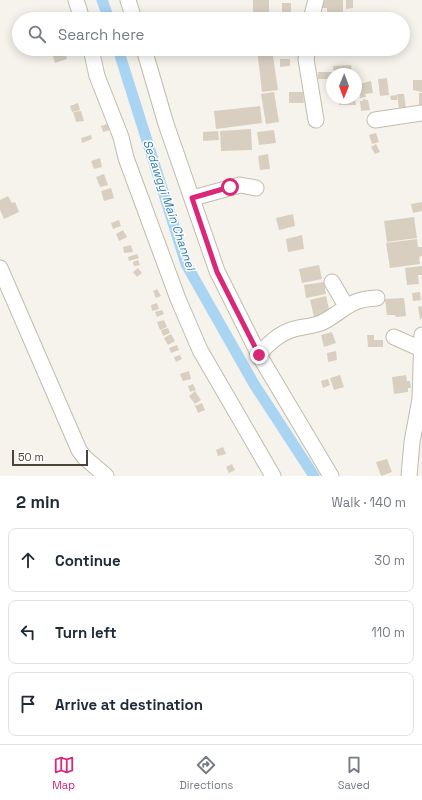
<!DOCTYPE html>
<meta charset="utf-8">
<style>
body{margin:0;font-family:"Space Grotesk",sans-serif;background:#f6f6f7;color:#1f2937}
.compass{position:absolute;left:326px;top:68px;width:36px;height:36px;border-radius:50%;background:#fff;box-shadow:0 2px 10px #0003;rotate:181deg}
.scale{position:absolute;left:12px;bottom:10px;width:76px;box-sizing:border-box;padding-left:4px;border:2px solid #4b4439;border-top:0;font-size:11px;line-height:14px;white-space:nowrap;color:#4b4439;-webkit-text-stroke:3px #fff;paint-order:stroke}
.stop{position:absolute;width:12px;height:12px;margin:-9px;border:3px solid #db2777;border-radius:50%;background:#fff}
.stop.end{background:#db2777;border-color:#fff;box-shadow:0 1px 4px #0008}
.list{margin:0;padding:0;list-style:none}
h2{display:flex;justify-content:space-between;align-items:center;height:52px;margin:0;padding:0 16px;font-size:17px}
h2 small{font-size:13px;font-weight:400;color:#747a83}
.list li{display:grid;grid-template-columns:26px 1fr auto;gap:12px;align-items:center;box-sizing:border-box;height:64px;margin:0 8px 8px;padding:0 8px;border:1px solid #e0e1e3;border-radius:8px}
.list b{display:block;font-size:15px;white-space:nowrap}
.list em{font-size:13px;font-style:normal;color:#747a83}
.icon{flex:none;width:22px;height:22px;fill:none;stroke:currentColor;stroke-width:2;stroke-linecap:round;stroke-linejoin:round}
.map{position:relative;flex:none;width:422px;height:476px;overflow:hidden}
.search{position:absolute;background:#fff;box-shadow:0 2px 10px #0003;left:12px;right:12px;top:12px;height:44px;display:flex;align-items:center;gap:10px;box-sizing:border-box;padding:0 14px;border-radius:22px;color:#747a83;font-size:15px}
.sheet{height:268px;background:#fff}
nav{display:flex;justify-content:space-around;align-items:center;box-sizing:border-box;height:56px;border-top:1px solid #e0e1e3;background:#fff;font-size:11px;color:#747a83}
nav a{display:grid;justify-items:center;gap:2px}
nav .on{color:#db2777}
.map>svg:first-child{display:block}
.lines{fill:none;stroke-linecap:round;stroke-linejoin:round}
.canal{stroke:#a9d4f2;stroke-width:11}
.building{fill:#d8cfc1}
.minor-casing{stroke:#c2bbae;stroke-width:17}
.minor{stroke:#fff;stroke-width:15}
.route{stroke:#db2777;stroke-width:5}
.labels{text-anchor:middle;stroke-width:3;stroke-linejoin:round;paint-order:stroke}
.water-label{font-size:12px;font-style:italic;fill:#2e7ab2;stroke:#fff}
</style>
<div class="map">
<svg width="422" height="476" viewBox="0 0 422 476">
<rect width="100%" height="100%" fill="#f6f3ec"/>
<g class="lines">
<path class="canal" d="M102,0L109,19
M118,49L186,264L254,384L314,476"/>
</g>
<path class="building" d="M253,0H269V13H253Z
M320,0H343V14L327,15V8H321Z
M346,0H353V8L346,9Z
M282,3H291V15H282Z
M265,15L266,19H249V18Z
M64,49L67,59L55,63L52,53Z
M257,49H272L278,90L262,92Z
M280,59H290V66L280,67Z
M351,65L352,74H332V79H318V72H334L333,66Z
M387,78L389,95L380,96L378,79Z
M413,80H422V92L413,90Z
M371,81L373,93L365,94L366,97L360,98L359,84Z
M274,92L279,122L266,124L261,94Z
M289,92H303L304,103H289Z
M419,93H422V105H419Z
M397,94H404L406,108L399,109Z
M397,95V100H391L390,96Z
M339,98H355L356,105H339Z
M363,99L368,100L370,110L361,111L360,101H363Z
M78,103L80,110L72,112L70,106Z
M260,106L262,123L216,129L214,111Z
M81,111L84,121L76,122L73,112Z
M108,124L110,130L103,132L101,126Z
M251,129L252,150L221,151L220,131Z
M274,130L276,143L259,145L257,132Z
M218,131L219,140L203,141V132Z
M376,133L379,142L372,144L369,135Z
M91,135L92,139L82,143L81,138Z
M376,144L380,152L375,154L371,147Z
M268,154L270,169L260,170L258,156Z
M100,158L102,167L94,169L91,161Z
M104,174L108,185L100,187L96,177Z
M111,188L114,198L104,201L101,191Z
M8,196L12,203L15,202L19,212L4,219L0,210V200Z
M422,202V211L413,213L411,204Z
M293,214L295,226L279,230L276,218Z
M414,217L417,238L387,242L384,221Z
M119,220L121,226L113,229L111,223Z
M123,230L127,237L119,241L116,234Z
M302,235L304,249L288,252L286,239Z
M417,239L418,247H422V256L419,257L420,264L390,268L386,243Z
M131,245L133,252L124,253L123,247Z
M137,254L139,258L129,261L128,257Z
M138,260L140,265L134,266L133,262Z
M319,265L322,279L302,283L299,269Z
M422,266V275H418L419,284L407,285L405,268Z
M138,268L142,273L137,277L133,272Z
M324,282L326,294L306,298L304,285Z
M157,289L161,296L156,298L153,291Z
M420,292L421,300L413,301L412,293Z
M326,296L331,317L315,321L310,300Z
M404,298L406,316L396,317L395,315H387L385,299Z
M157,303L159,309L152,311L151,305Z
M422,306V319H420L418,307Z
M162,310L164,314L157,317L155,312Z
M164,320L167,327L160,330L157,322Z
M168,328L170,333L163,336L161,330Z
M332,332L336,343L324,347L321,335Z
M171,334L175,341L168,345L164,338Z
M367,335H374V340H383V347H368Z
M177,345L179,350L171,353L169,348Z
M336,351L337,360L328,362L327,353Z
M180,355L182,359L176,362L174,357Z
M189,371L191,379L183,381L180,374Z
M340,375L344,387L334,390L330,378Z
M406,375L407,381H410L411,388H408V392L394,394L392,377Z
M328,379L330,385L323,388L321,381Z
M193,384L196,390L190,392L188,386Z
M195,391L201,400L195,404L189,396Z
M202,403L205,410L198,413L195,406Z
M223,447L226,454L218,456L216,450Z
M387,459L392,472L381,476L376,462Z
M232,464L235,470L229,473L226,467Z"/>
<g class="lines">
<g class="minor-casing">
<path id="minor" d="M76,0L82,19
M128,0L134,19
M311,19L316,0
M91,49L97,76L121,137L126,158L178,299L200,350L273,476
M144,49L166,124L217,271L259,355L331,476
M308,49L306,59L316,120
M375,120L422,113
M193,198L240,185L256,188
M0,268L79,450L84,457L106,476
M332,282L346,306
M394,337L421,349
M259,355C267,344 280,333 294,329C303,327 312,326 321,323C344,312 347,299 377,298
M409,476L412,442L420,399L422,335"/>
</g>
<use href="#minor" class="minor"/>
</g>
<g class="lines">
<path class="route" d="M230,187L192,198L217,272L259,355"/>
</g>
<g class="labels">
<g class="water-label">
<text transform="translate(169 205) rotate(71)" y="4">Sedawgyi Main Channel</text>
</g>
</g>
</svg>
<svg class="compass" viewBox="-18 -18 36 36"><path d="M0-13l5 13h-10z" fill="#e53935"/><path d="M0 13l5-13h-10z" fill="#747a83"/></svg>
<div class="scale">50 m</div>
<div class="stop" style="left:230px;top:187px"></div>
<div class="stop end" style="left:259px;top:355px"></div>
<div class="search"><svg class="icon" aria-label="search" viewBox="0 0 24 24"><circle cx="10" cy="10" r="6"/><path d="M15 15l6 6"/></svg>Search here</div>
</div>
<section class="sheet">
<h2>2 min<small>Walk · 140 m</small></h2>
<ul class="list">
<li><svg class="icon" aria-label="ahead" viewBox="0 0 24 24"><path d="M12 20V5M6 11l6-6 6 6"/></svg><div><b>Continue</b></div><em>30 m</em></li>
<li><svg class="icon" aria-label="left" viewBox="0 0 24 24"><path d="M17 20v-9H6M10 6l-5 5 5 5"/></svg><div><b>Turn left</b></div><em>110 m</em></li>
<li><svg class="icon" aria-label="arrive" viewBox="0 0 24 24"><path d="M6 21V4h12l-3 4 3 4H6"/></svg><div><b>Arrive at destination</b></div></li>
</ul>
</section>
<nav>
<a class="on"><svg class="icon" aria-label="map" viewBox="0 0 24 24"><path d="M3 6l6-2 6 2 6-2v14l-6 2-6-2-6 2zM9 4v14M15 6v14"/></svg>Map</a>
<a><svg class="icon" aria-label="directions" viewBox="0 0 24 24"><path d="M12 3l9 9-9 9-9-9zM9 14v-3h6M13 9l2 2-2 2"/></svg>Directions</a>
<a><svg class="icon" aria-label="saved" viewBox="0 0 24 24"><path d="M7 4h10v16l-5-4-5 4z"/></svg>Saved</a>
</nav>
